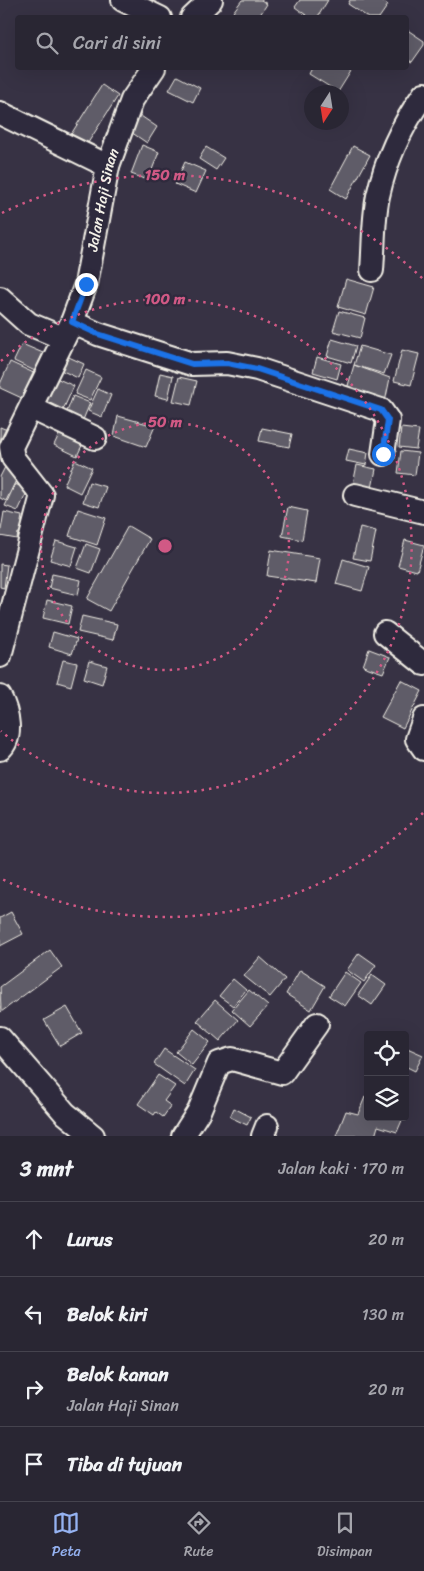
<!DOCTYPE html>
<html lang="id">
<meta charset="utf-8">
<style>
body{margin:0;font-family:Sriracha,sans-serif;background:#35323f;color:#f1f3f6}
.controls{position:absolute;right:15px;bottom:15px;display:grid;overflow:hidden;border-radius:5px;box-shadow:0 5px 20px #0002}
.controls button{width:45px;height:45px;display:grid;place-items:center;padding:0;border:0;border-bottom:1px solid #45434e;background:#292633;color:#f1f3f6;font:25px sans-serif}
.compass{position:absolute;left:304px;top:85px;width:45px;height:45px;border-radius:50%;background:#292633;box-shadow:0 5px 20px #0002;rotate:192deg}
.stop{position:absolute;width:15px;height:15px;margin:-11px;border:4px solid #1a73e8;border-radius:50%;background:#fff}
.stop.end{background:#1a73e8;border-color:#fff;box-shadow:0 1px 5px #0008}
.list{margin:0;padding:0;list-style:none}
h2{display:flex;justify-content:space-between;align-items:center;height:65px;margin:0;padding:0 20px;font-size:21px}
h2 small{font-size:16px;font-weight:400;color:#a5a5ac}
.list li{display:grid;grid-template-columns:32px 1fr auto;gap:15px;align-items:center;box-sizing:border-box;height:75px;padding:0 20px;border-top:1px solid #45434e}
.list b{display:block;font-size:19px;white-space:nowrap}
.list p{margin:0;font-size:16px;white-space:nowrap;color:#a5a5ac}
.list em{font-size:16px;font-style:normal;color:#a5a5ac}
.icon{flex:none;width:28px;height:28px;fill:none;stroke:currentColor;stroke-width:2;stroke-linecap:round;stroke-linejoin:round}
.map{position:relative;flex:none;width:424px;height:1136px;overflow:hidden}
.search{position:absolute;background:#292633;box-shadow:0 5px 20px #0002;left:15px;right:15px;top:15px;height:55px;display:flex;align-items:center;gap:12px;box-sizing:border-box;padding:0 18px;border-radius:5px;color:#a5a5ac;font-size:19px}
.sheet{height:365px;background:#292633}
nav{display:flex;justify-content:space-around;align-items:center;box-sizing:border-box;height:70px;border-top:1px solid #45434e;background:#292633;font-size:14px;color:#a5a5ac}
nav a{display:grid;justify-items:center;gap:2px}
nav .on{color:#95b2f1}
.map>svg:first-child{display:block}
.building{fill:#5f5c67;stroke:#f4f1e8}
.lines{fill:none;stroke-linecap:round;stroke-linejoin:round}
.minor-casing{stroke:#f4f1e8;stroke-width:26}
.minor{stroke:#2f2a3d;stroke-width:22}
.route{stroke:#1a73e8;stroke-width:6}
.ring{fill:none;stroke:#d15985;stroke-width:2.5;stroke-dasharray:2.5 5}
.labels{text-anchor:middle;stroke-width:4.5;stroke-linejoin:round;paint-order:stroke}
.street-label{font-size:15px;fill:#f4f1e8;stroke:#2f2a3d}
.centre{fill:#d15985;stroke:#2f2a3d;stroke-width:2.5}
.ring-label{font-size:15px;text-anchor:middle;font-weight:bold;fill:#d15985;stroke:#2f2a3d;stroke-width:4.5;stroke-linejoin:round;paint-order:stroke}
</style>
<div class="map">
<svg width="424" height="1136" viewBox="0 0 424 1136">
<rect width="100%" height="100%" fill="#373244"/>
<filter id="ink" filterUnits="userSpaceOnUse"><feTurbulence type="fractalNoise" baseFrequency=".02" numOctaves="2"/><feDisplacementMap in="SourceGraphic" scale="10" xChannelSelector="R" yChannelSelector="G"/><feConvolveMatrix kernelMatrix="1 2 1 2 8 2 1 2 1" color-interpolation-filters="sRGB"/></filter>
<g filter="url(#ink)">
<path class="building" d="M242,0H261L267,4L258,18H241L233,12Z
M300,0H328L317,18H310L295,7Z
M350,0H381L388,5L379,18H369L348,4Z
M406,29L424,41V45L412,62L406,59Z
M312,68H353L338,92L309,74Z
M177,76L200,88L193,102L169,90Z
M102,85L118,96L84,149L68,139Z
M135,112L157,127L147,143L125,128Z
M142,145L159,152L148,180L131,174Z
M353,146L370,155L346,199L330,189Z
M206,147L224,158L216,170L199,159Z
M185,162L206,171L196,193L175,184Z
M346,279L374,287L366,315L338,307Z
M339,311L365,318L360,338L333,331Z
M332,339L356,346L351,363L327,356Z
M22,344L43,353L35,371L14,361Z
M360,346L391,355L384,374L354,365Z
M402,350L419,354L411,385L394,381Z
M60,353L84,364L78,378L54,367Z
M317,357L341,364L337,379L313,372Z
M10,362L38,375L26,400L0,388V384Z
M354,365L390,378L384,407L345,396Z
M86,370L101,377L90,400L75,394Z
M160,373L173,376L168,399L155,396Z
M179,377L197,381L191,405L173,401Z
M56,378L74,386L62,412L40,401Z
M98,389L111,395L102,417L88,411Z
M73,396L90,403L83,420L66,414Z
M118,416L155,426L146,447L114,436Z
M63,426L86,437L77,456L54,445Z
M0,427L15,433L4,457L0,455Z
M262,428L292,434L289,447L259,441Z
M401,428L419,430L416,449L399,447Z
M349,449L368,453L366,465L346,461Z
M401,451L418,453L415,475L398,473Z
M75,460L92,468L80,493L64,485Z
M357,465L376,469L371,493L352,489Z
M5,467L19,474L6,501L0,498V477Z
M89,482L106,487L99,507L83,502Z
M15,484L28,490L18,511L5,506Z
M288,507L307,511L302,540L282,536Z
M78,509L106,518L97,545L69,536Z
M4,512L22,516L21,522L26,523L24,534L18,533L17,539L0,536Z
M128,526L150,539L109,611L87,599Z
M360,527L376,531L370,561L353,558Z
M405,540L424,545L417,571L398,566Z
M56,541L77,547L71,566L50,560Z
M86,544L100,549L91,573L77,568Z
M271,550L320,558L316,583L267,576Z
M343,559L369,567L362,591L336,584Z
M0,564L7,565L4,588L0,587Z
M52,574L81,580L78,595L49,588Z
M47,600L72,606L68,624L43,618Z
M82,616L117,624L113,640L78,632Z
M53,632L77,639L72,654L49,647Z
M369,649L390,657L383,673L363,666Z
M63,660L77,663L71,686L57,682Z
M89,661L107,666L102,684L84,678Z
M401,680L422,691L403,728L381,717Z
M11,912L23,934L0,946V918Z
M50,950L62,967L1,1012L0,987Z
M359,953L376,965L364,982L347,970Z
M260,957L285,979L270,997L244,976Z
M300,970L325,986L311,1010L286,994Z
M345,972L361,983L345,1006L329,996Z
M372,975L386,985L372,1005L358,995Z
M233,979L246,990L233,1006L219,996Z
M249,990L268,1006L250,1026L232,1010Z
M215,1000L238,1020L220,1041L197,1021Z
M67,1007L82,1033L60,1046L44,1020Z
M194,1029L210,1042L192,1065L176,1052Z
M405,1047L423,1055L415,1071L407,1067L405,1072Z
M164,1049L195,1070L185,1086L154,1064Z
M158,1075L175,1086L164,1101L171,1106L163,1117L156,1112L154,1115L138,1104Z
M365,1097L368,1099V1117L403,1118L397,1132L378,1126L375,1136H336L346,1111L358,1114Z
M234,1108L251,1117L247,1125L230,1117Z"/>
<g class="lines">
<g class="minor-casing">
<g id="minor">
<path d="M123,0L160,18"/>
<path d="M192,18L211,0"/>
<path d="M0,113L108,166"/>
<path d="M372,270C374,246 373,220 378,196C386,159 402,125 424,94"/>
<path d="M0,298L29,324L63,338"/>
<path d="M72,322L98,334L192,364L227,363L257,369L381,410L388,420L383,454"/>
<path d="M31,408L95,438"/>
<path d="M355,495L424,512"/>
<path d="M385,633L424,664"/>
<path id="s1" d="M0,656L42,495L13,458L11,447L72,322L86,284L108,166L132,100L154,68"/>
<path d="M0,697C8,712 13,738 0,749"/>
<path d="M424,719L417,739L424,749"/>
<path d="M0,1038L65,1113L93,1136"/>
<path d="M183,1136L199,1111L219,1063L232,1059L282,1073L317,1024"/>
<path d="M263,1136L267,1126"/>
</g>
</g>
<use href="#minor" class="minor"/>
</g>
</g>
<g class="lines" filter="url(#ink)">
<path class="route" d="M86,284L72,322L98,334L192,364L227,363L257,369L381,410L388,420L383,454"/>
</g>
<g class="ring">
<circle cx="165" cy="546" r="124"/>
<path d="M1 361A247 247 0 1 1 1 731"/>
<path d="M423 813A371 371 0 0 1 2 879M2 213A371 371 0 0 1 423 279"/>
</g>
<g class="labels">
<g class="street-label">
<text dy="5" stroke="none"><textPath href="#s1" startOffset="490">Jalan Haji Sinan</textPath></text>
</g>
</g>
<circle cx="165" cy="546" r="8" class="centre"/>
<g class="ring-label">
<text x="165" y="180">150 m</text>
<text x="165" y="304">100 m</text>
<text x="165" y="427">50 m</text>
</g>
</svg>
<div class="controls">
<button><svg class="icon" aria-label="locate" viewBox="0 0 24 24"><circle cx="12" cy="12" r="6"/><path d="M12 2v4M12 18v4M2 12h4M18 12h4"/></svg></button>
<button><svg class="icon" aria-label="layers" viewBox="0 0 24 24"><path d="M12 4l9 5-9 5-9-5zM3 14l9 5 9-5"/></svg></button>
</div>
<svg class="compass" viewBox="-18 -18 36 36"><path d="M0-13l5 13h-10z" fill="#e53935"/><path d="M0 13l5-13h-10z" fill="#a5a5ac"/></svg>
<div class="stop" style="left:383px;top:454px"></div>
<div class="stop end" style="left:86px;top:284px"></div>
<div class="search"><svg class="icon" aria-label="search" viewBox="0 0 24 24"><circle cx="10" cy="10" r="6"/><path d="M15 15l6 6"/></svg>Cari di sini</div>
</div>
<section class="sheet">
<h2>3 mnt<small>Jalan kaki · 170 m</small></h2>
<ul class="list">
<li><svg class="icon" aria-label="ahead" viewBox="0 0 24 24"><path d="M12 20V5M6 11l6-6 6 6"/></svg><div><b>Lurus</b></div><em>20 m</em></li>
<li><svg class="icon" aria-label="left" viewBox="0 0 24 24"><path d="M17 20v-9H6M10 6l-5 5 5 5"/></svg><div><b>Belok kiri</b></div><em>130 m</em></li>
<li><svg class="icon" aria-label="right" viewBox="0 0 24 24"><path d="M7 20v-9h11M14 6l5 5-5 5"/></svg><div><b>Belok kanan</b><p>Jalan Haji Sinan</p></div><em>20 m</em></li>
<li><svg class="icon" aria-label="arrive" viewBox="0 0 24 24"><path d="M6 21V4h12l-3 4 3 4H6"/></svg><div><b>Tiba di tujuan</b></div></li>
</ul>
</section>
<nav>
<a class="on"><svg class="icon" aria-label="map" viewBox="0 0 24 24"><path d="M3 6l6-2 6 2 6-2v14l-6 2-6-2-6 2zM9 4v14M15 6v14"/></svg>Peta</a>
<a><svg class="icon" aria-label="directions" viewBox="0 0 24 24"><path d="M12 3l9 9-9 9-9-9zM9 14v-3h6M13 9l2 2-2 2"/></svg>Rute</a>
<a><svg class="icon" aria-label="saved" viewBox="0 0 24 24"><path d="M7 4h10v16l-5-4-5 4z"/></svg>Disimpan</a>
</nav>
